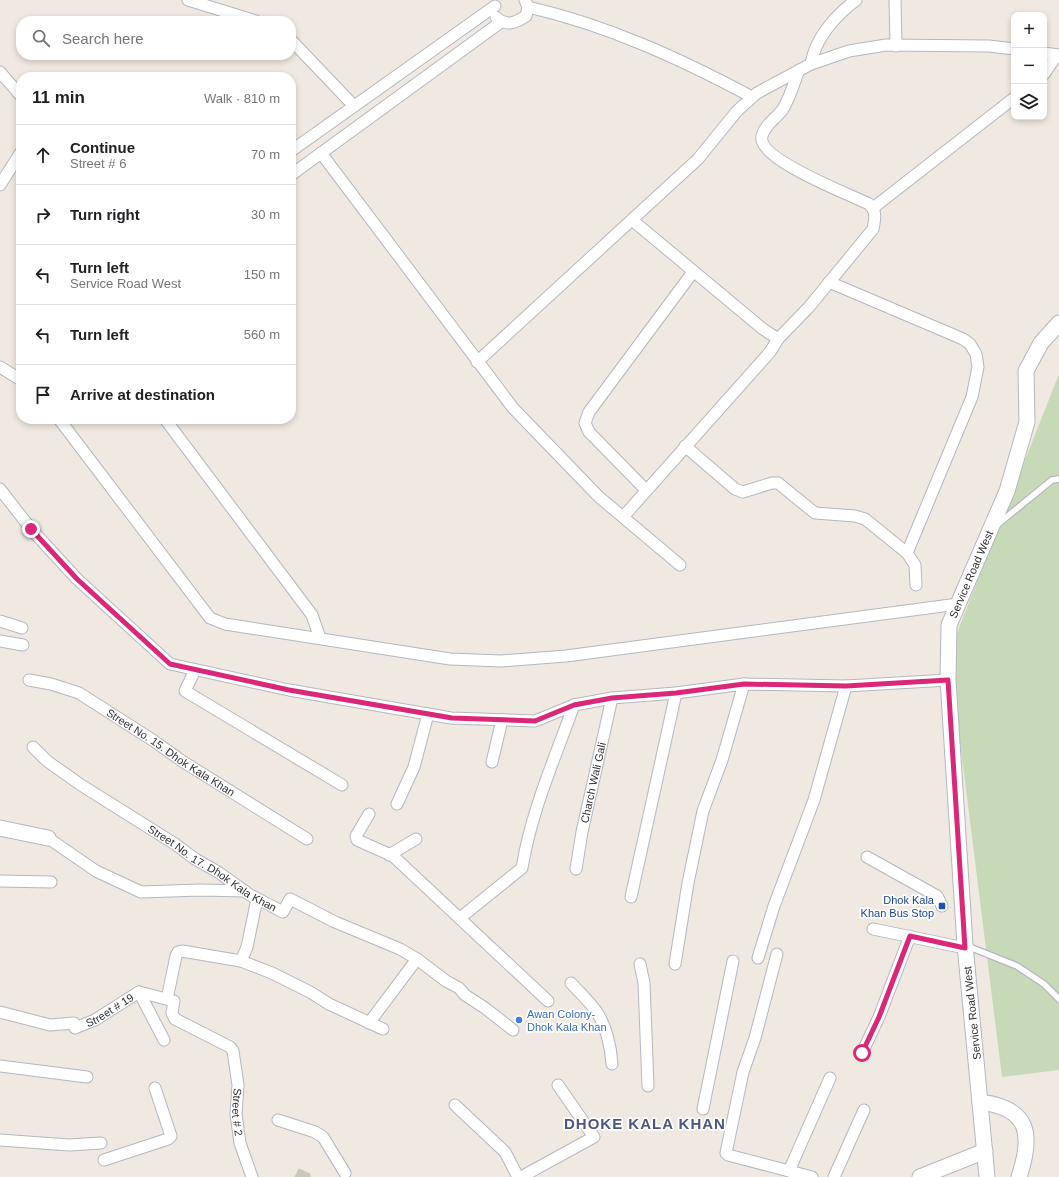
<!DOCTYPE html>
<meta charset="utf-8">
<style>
body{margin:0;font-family:Helvetica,sans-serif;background:#f2f2f2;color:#202124}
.controls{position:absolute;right:12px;top:12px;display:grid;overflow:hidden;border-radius:8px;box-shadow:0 2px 6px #0003}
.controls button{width:36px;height:36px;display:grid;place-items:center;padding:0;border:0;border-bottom:1px solid #e0e0e0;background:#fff;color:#202124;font:20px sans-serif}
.stop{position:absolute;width:12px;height:12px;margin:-9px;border:3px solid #db2777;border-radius:50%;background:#fff}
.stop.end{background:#db2777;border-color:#fff;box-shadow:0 1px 4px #0008}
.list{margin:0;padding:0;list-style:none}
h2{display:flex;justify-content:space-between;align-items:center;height:52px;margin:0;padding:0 16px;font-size:17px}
h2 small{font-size:13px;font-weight:400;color:#757577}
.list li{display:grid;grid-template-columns:26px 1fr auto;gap:12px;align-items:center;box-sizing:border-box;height:60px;padding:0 16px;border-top:1px solid #e0e0e0}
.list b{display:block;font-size:15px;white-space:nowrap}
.list p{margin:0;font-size:13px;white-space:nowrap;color:#757577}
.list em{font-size:13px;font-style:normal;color:#757577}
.icon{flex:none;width:22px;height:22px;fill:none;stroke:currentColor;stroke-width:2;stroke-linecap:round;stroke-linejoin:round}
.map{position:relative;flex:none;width:1059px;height:1177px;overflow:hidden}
.search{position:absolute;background:#fff;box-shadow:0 2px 6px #0003;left:16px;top:16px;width:280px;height:44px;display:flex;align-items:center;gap:10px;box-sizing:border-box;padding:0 14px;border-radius:16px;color:#757577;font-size:15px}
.panel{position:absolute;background:#fff;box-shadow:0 2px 6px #0003;left:16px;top:72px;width:280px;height:352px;border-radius:16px}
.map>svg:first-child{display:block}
.cemetery{fill:#c8d9b8}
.building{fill:#cbc7bf;stroke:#cbc5ba}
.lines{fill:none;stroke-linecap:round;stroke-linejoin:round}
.lane-casing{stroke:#b4b7c1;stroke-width:8}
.street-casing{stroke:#b4b7c1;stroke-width:13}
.secondary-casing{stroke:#b4b7c1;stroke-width:17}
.lane{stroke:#fff;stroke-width:5.5}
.street{stroke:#fff;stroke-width:11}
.secondary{stroke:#fff;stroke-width:15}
.route{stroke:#db2777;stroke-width:5}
.transit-dot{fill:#1a4fb4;stroke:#fff;stroke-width:1.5}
.shop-dot{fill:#3f7fe0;stroke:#fff;stroke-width:1.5}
.labels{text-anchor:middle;stroke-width:3.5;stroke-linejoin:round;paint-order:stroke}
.street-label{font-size:11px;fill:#2e2e2e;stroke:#fff}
.transit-label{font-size:11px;fill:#164399;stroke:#fff;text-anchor:end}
.shop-label{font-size:11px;fill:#366cbe;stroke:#fff;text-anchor:start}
.district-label{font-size:15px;font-weight:bold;letter-spacing:1px;fill:#4d5680;stroke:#fff}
</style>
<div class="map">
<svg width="1059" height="1177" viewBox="0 0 1059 1177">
<rect width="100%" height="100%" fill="#efe9e1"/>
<path class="cemetery" d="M1059,374V1070L1002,1077L949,653Z"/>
<path class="building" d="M299,1169L310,1174V1177H295Z"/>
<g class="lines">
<g class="lane-casing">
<path id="lane" d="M998,524L1052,480L1059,479
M967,946L1017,966L1044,984L1059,999"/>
</g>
<g class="street-casing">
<g id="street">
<path d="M188,0L256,21"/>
<path d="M895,0L896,46"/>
<path d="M528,7C607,25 681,59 752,97"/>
<path d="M496,17C506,27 515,23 526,16L528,7L525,0"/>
<path d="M291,40L354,106"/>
<path d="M1044,53L1059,55"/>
<path d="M811,64C815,38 836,15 856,0"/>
<path d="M0,72L21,96"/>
<path d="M1044,74L1057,55"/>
<path d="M291,151L495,6"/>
<path d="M321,153L513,408L599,497L680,565"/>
<path d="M291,175L501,22"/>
<path d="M0,185L21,152"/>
<path d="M873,208L1014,98"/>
<path d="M632,220L763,329L778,339L809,307L873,229C875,219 877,211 869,204C851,195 756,159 762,136C765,124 776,119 783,109C790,97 794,83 799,70"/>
<path d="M829,282L963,339L970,344L976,354L978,367L972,397L907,553"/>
<path d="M477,362L698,159L737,111L757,93L811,64L849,51L886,45L989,46L1014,49"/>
<path d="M0,367L21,380"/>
<path d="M59,419L210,618L225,624L450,659L501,661L566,656L958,604"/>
<path d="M165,419L312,615L320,638"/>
<path d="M685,446L735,489L743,492L772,483H778L815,513L855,516L865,519L907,553L915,565L916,585"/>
<path d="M0,489L31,529L77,579L170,664L289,690L451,718L535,721L574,705L612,698L676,693L744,684L846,686L948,680"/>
<path d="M646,490L589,432L585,423L589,412L693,272"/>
<path d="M623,517L770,352L778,339"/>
<path d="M0,621L22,628"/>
<path d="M0,641L23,645"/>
<path d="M195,670L185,691L342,785"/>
<path id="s1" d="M29,680L51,684L79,693L154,741L182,761L307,839"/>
<path id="s2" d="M33,747L47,761L81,785L175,844L195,859L218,872L250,895L283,912L290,899L335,922L400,949L417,959L446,981L459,988L465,995L485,1008L513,1030"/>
<path d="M492,762L502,720"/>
<path d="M397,804L414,767L428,714"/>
<path d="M369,814L356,836L357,840L393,856L548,1001"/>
<path d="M48,838L96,871L141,892L200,890L245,891"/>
<path d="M389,855L416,839"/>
<path d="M867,857L937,896L942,906"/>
<path id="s3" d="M576,869L582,832L612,698"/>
<path d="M0,881L51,882"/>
<path d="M631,897L676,693"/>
<path d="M460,918L522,868C531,812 555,758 574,705"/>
<path d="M873,929L965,948"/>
<path d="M777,954L755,1038L743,1072L726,1153L728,1155L812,1177"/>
<path d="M758,958L774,906L814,800L846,686"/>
<path d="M241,961L247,947L257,899"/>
<path d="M640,964L644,983L648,1086"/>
<path d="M675,964L688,883L703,811L722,760L744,684"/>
<path d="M571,983C579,992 589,1001 596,1011C606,1025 611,1047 612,1064"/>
<path d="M139,992L164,1040"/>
<path d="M167,999L176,956L178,952L182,951L241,961L272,973L310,992L329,1004L383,1029"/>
<path d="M0,1012L50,1025L74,1023"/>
<path d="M369,1023L417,959"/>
<path id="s4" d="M75,1028L95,1020L139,992L174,1001L172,1013L175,1019L230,1047L233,1051L238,1085L236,1114L240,1143L252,1177"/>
<path d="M862,1053L879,1017L910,936"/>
<path d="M0,1066L87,1077"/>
<path d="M455,1105L505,1152L518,1177"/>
<path d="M703,1109L733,961"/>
<path d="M278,1120L315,1132L323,1137L345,1173"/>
<path d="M0,1140L69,1145L101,1143"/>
<path d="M104,1160L168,1139L171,1136L155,1088"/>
<path d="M789,1171L830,1078"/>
<path d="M521,1177L594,1137L558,1085"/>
<path d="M834,1177L864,1110"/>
</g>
</g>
<g class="secondary-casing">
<g id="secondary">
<path d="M0,828L48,838"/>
<path d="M980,1102C1030,1108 1033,1135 1019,1177"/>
<path d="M920,1177L985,1151"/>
<path id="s5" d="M987,1177L965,945L948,680L949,625L1007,491L1027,422L1026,371L1041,343L1059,323"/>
</g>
</g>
<use href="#lane" class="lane"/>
<use href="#street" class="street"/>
<use href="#secondary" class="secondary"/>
</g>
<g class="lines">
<path class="route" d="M31,529L77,579L170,664L289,690L452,718L535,721L574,705L612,698L676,693L744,684L846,686L948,680L965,948L910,936L879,1017L862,1053"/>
</g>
<rect class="transit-dot" x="938" y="902" width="8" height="8" rx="2"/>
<circle class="shop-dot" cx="519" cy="1020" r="4"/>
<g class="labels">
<g class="street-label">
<text dy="4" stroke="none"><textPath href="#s5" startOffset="609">Service Road West</textPath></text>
<text dy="4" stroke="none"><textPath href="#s1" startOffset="161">Street No. 15. Dhok Kala Khan</textPath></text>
<text dy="4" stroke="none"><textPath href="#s3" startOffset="88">Charch Wali Gali</textPath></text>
<text dy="4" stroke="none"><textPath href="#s2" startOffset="217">Street No. 17. Dhok Kala Khan</textPath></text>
<text dy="4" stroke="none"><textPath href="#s4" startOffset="39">Street # 19</textPath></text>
<text transform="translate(972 1013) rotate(-96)" y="4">Service Road West</text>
<text dy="4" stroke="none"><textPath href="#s4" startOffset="257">Street # 2</textPath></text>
</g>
<g class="transit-label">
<text x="934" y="904">Dhok Kala<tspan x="934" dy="13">Khan Bus Stop</tspan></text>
</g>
<g class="shop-label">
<text x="527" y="1018">Awan Colony-<tspan x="527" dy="13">Dhok Kala Khan</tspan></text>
</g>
<g class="district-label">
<text x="645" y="1129">DHOKE KALA KHAN</text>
</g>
</g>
</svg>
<div class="controls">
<button>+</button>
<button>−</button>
<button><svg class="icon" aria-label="layers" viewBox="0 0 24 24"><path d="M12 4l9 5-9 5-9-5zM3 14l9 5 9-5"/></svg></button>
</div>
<div class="stop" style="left:862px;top:1053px"></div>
<div class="stop end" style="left:31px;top:529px"></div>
<div class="search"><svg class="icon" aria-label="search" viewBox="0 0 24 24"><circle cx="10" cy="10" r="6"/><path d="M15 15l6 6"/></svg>Search here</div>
<section class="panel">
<h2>11 min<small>Walk · 810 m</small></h2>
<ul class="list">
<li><svg class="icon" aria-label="ahead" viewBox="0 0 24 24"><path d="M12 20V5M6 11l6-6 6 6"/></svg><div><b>Continue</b><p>Street # 6</p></div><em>70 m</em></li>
<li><svg class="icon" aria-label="right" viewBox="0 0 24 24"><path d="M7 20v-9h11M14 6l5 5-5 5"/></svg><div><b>Turn right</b></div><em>30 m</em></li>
<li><svg class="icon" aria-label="left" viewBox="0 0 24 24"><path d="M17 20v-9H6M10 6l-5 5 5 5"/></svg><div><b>Turn left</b><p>Service Road West</p></div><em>150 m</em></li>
<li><svg class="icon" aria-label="left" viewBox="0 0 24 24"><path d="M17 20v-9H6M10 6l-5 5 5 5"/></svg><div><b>Turn left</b></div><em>560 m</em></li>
<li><svg class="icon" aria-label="arrive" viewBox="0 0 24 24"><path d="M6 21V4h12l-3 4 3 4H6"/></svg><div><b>Arrive at destination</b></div></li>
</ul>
</section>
</div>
